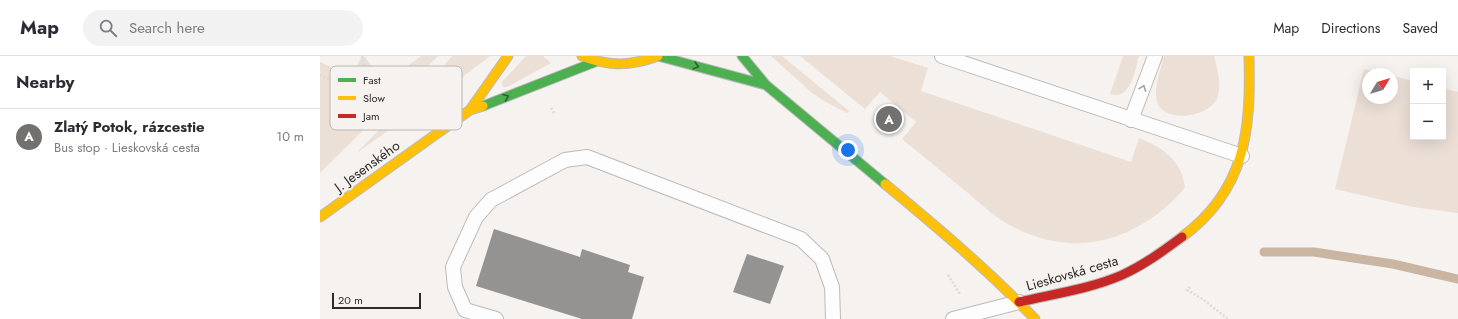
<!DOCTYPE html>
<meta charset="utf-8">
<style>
body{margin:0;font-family:Jost,sans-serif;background:#f2f2f3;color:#2b2b33}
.controls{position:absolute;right:12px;top:12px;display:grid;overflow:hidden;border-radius:0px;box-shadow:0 4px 16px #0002}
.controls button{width:36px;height:36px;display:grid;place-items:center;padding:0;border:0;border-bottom:1px solid #e1e1e2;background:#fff;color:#2b2b33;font:20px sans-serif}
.compass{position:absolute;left:1042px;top:12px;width:36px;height:36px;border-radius:50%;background:#fff;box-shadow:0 4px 16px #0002;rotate:52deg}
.scale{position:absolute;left:12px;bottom:10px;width:89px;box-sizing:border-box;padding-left:4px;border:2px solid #2d2c2a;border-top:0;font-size:11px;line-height:14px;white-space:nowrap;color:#2d2c2a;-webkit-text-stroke:3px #f6f2ef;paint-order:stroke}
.you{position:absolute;left:528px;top:94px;width:14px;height:14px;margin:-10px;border:3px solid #fff;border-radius:50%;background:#1a73e8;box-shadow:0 0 0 6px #1a73e833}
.badge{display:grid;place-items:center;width:26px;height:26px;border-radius:50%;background:#73716f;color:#fff;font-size:13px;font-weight:700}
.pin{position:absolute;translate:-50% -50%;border:2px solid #fff;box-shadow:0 1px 4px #0006}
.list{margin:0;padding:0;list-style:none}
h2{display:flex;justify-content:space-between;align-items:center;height:52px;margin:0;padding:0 16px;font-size:17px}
h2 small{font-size:13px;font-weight:400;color:#7c7c81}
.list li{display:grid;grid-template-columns:26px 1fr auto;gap:12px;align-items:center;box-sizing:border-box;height:56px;padding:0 16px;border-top:1px solid #e1e1e2}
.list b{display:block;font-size:15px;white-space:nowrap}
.list p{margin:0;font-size:13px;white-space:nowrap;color:#7c7c81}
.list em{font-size:13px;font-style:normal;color:#7c7c81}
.icon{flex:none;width:22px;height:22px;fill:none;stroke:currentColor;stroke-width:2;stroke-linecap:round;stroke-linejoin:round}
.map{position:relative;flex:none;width:1138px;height:263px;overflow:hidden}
header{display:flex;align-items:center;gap:24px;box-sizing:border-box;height:56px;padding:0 20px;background:#fff;border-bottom:1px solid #e1e1e2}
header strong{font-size:19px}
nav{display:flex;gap:22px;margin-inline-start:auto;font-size:14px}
.search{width:280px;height:36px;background:#f2f2f3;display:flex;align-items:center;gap:10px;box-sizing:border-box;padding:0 14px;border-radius:22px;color:#7c7c81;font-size:15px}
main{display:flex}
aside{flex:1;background:#fff}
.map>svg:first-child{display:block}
.green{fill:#ebdfd6}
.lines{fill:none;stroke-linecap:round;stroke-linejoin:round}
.stream{stroke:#cab5a3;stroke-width:9}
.building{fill:#949392}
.lane-casing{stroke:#bcbab9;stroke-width:16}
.fast-casing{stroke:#bcbab9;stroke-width:11}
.slow-casing{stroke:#bcbab9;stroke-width:11}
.jam-casing{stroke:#bcbab9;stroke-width:11}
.path{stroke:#dcdbdb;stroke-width:2.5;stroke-dasharray:2 2;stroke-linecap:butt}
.lane{stroke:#fefdfd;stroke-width:14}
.fast{stroke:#4caf50;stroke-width:9}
.slow{stroke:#ffc107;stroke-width:9}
.jam{stroke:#c62828;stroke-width:9}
.oneway{stroke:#385a37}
.oneway2{stroke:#a09f9e}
.labels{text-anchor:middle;stroke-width:4;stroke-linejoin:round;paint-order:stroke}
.street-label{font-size:14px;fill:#2d2c2a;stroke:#f6f2ef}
.key{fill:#f6f2ef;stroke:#bab7b4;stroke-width:1}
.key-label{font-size:11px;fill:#2d2c2a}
</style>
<header>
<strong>Map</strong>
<div class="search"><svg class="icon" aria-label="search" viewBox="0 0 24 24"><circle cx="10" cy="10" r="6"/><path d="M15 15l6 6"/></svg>Search here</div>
<nav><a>Map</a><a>Directions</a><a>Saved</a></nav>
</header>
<main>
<aside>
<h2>Nearby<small></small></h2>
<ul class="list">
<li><span class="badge">A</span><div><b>Zlatý Potok, rázcestie</b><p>Bus stop · Lieskovská cesta</p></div><em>10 m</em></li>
</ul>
</aside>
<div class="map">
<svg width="1138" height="263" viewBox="0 0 1138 263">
<rect width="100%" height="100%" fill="#f5f2f0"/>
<path class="green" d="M44,0L65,27L101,0H118L0,117V6L31,21L41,2Z
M132,0H170L128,32L38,96V95L123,11Z
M206,0H223L231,7L187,31H184L182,28V26Z
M451,0H462L529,55L527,57L504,45L491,36Z
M480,0H570L608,12L601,35L811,106L819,82C843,92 862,104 865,132C856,142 847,151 836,159C788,194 737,196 686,167C672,159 660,147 648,137C626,119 604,101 582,83L596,66L560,36L545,53Z
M803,0H819C815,14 811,45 790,38Z
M844,0H894C897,11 902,32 897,43C888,61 845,68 837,46C833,32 841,13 844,0Z
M1044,13L1066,18H1048V42H1072V20L1093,25V81H1123V32L1138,36V157L1093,151L1015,133Z"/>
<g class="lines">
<path class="stream" d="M944,196H994L1073,208L1138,223"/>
</g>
<path class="building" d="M174,173L260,201L262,193L310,209L308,216L324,221L312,263H262L156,230Z
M427,198L464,210L450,248L413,236Z"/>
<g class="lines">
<g class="lane-casing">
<path id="lane" d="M622,0L922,100
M811,64L835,0
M176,263L145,254L135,231L133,211L156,161L171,144L245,104L267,101L481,183L502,203L512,231L513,263
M633,263L699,246"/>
</g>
<g class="fast-casing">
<path id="fast" d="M338,0L446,29
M422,0L446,29L565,128
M163,50L275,6"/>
</g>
<g class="slow-casing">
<path id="slow" d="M262,0C290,11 310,10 338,0
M150,54L188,0
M565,128C617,171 668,214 715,263
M0,161L150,54L163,50
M862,181C926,134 931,74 929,0"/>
</g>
<g class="jam-casing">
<path id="jam" d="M699,246C733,238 770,233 802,219C824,209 843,195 862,181"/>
</g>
<path class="path" d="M42,0L51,45
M0,19L72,55
M231,52L235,59
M628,219L640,238
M870,231L867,234L884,244L908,263"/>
<use href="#lane" class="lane"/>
<use href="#fast" class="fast"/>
<use href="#slow" class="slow"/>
<use href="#jam" class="jam"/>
</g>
<defs><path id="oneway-chevron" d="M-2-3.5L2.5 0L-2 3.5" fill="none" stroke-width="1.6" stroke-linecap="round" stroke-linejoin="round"/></defs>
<g class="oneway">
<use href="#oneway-chevron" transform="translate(376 10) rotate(15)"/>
<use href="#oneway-chevron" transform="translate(186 41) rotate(-22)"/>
</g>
<use class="oneway2" href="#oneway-chevron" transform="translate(823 32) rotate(-69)"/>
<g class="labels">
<g class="street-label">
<text transform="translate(47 110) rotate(-36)" y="5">J. Jesenského</text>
<text transform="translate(752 217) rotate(-16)" y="5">Lieskovská cesta</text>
</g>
</g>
<rect x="10" y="10" width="132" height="64" rx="6" class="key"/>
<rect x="18" y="22" width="18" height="4" fill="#4caf50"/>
<rect x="18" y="40" width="18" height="4" fill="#ffc107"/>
<rect x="18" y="58" width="18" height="4" fill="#c62828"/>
<g class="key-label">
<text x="43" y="28">Fast</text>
<text x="43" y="46">Slow</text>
<text x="43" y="64">Jam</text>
</g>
</svg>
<div class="controls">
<button>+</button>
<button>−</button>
</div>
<svg class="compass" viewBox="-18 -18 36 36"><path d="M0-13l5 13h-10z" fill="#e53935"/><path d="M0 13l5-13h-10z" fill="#7c7c81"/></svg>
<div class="scale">20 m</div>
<div class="you"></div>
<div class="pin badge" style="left:569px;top:63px">A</div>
</div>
</main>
